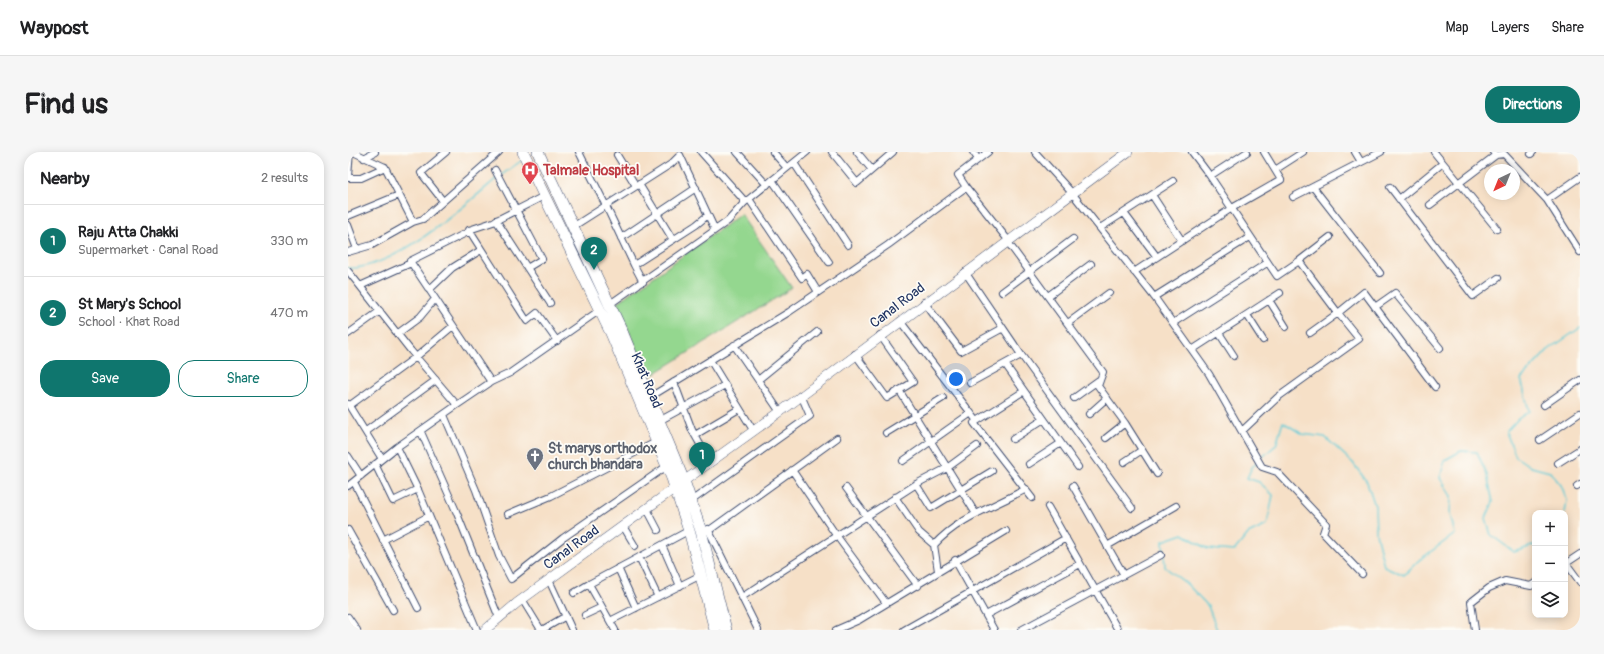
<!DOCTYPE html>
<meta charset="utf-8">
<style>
body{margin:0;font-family:Pangolin,sans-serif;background:#f6f6f6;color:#202124}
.controls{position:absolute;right:12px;bottom:12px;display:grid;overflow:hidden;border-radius:8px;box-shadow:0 2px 10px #0003}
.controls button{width:36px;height:36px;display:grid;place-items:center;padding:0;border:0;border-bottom:1px solid #e0e0e0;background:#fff;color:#202124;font:20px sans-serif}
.compass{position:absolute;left:1136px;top:12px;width:36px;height:36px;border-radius:50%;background:#fff;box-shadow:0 2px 10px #0003;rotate:223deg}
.you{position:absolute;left:608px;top:227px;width:14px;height:14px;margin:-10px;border:3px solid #fff;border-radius:50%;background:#1a73e8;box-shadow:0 0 0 6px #1a73e833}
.badge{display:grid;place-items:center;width:26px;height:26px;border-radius:50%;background:#0f766e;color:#fff;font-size:13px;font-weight:700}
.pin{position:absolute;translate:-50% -33px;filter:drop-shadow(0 1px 2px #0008)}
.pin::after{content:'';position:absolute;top:21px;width:14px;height:12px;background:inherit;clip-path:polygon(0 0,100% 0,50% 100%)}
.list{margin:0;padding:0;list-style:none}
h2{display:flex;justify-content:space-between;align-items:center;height:52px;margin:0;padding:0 16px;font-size:17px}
h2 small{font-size:13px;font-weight:400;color:#757577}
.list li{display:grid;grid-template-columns:26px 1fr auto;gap:12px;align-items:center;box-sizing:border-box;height:72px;padding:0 16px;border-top:1px solid #e0e0e0}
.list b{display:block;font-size:15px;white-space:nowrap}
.list p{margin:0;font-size:13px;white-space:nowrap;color:#757577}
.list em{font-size:13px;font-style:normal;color:#757577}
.actions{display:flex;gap:8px;padding:12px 16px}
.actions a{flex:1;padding:9px 0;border:1px solid #0f766e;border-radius:16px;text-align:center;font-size:14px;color:#0f766e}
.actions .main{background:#0f766e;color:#fff}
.icon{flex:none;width:22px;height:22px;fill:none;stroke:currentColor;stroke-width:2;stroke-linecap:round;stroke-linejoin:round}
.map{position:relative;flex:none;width:1232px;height:478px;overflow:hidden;border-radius:16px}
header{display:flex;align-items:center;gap:24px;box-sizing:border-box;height:56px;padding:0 20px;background:#fff;border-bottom:1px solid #e0e0e0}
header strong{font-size:19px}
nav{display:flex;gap:22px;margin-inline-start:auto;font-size:14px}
.intro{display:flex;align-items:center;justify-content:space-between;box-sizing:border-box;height:96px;padding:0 24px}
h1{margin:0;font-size:28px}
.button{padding:10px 18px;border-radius:16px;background:#0f766e;color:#fff;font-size:14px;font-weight:700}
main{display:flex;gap:24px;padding:0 24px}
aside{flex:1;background:#fff;border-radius:16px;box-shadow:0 2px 10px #0003}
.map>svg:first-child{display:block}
.green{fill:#94d78f;stroke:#588376}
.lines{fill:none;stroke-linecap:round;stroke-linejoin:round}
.stream{stroke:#5ecad5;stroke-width:1.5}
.street-casing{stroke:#3c4a6e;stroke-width:8}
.secondary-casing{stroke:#3c4a6e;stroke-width:10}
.highway-casing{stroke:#3c4a6e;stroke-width:12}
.street{stroke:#fff;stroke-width:6}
.secondary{stroke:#fff;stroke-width:9}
.highway{stroke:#fff;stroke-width:11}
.labels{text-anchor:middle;stroke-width:3.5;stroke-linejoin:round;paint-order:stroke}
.health-label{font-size:14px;font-weight:bold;fill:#be3a42;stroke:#fdfcf7;text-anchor:start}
.street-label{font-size:14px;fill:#1b2f5e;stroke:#fdfcf7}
.worship-label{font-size:14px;font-weight:bold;fill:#5b616d;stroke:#fdfcf7;text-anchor:start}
</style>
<header>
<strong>Waypost</strong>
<nav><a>Map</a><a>Layers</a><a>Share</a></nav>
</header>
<div class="intro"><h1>Find us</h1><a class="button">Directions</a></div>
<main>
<aside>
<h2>Nearby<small>2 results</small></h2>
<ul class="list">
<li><span class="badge">1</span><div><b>Raju Atta Chakki</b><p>Supermarket · Canal Road</p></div><em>330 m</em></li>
<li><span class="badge">2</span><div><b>St Mary's School</b><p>School · Khat Road</p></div><em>470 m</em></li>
</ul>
<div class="actions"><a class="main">Save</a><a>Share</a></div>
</aside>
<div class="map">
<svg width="1232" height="478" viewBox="0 0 1232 478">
<rect width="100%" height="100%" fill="#fdfcf7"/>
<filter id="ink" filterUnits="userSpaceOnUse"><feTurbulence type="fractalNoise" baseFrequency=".025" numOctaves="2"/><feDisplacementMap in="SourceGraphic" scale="8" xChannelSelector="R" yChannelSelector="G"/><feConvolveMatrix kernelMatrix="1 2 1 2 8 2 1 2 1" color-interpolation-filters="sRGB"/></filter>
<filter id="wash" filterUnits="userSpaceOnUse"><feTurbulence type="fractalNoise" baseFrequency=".012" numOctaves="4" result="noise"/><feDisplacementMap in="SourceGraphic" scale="16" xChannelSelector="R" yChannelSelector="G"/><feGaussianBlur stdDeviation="0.9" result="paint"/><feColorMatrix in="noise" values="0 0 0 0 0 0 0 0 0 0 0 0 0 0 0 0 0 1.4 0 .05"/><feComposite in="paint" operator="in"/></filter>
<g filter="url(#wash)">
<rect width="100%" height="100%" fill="#f6e0c7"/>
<path class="green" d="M393,62L444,136L301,225L269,151Z"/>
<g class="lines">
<path class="stream" d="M152,24L173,9
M0,116C46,118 115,55 149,26
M912,307L928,293L935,270L954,282L977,285L1005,311L1019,330L1027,354L1028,381L1036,414L1056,423L1070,409L1107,382L1102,362L1103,344L1092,326L1097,308L1113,299L1129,300L1139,323L1145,350L1138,366L1143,383L1166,400L1187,393
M1217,361L1219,348L1213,333L1202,320L1183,315L1168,305L1158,280L1170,267L1181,259L1173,227L1200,198L1232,176
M869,478L860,454L840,433L817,415L815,389L835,382L860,397L886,399L900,382L919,373L925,343L911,330L899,326L904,315L910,310"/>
</g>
</g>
<g filter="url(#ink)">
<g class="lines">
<g class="street-casing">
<path id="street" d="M5,0L37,15L65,70L75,67L151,0
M231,0L258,54
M353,0L394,46L396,51
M389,0L419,33
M425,0L439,16
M484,0L509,31L545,0
M509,0L524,18
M625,0L630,7
M687,0L724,41L807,146L861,222L914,315L929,320L978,372L975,381L1014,422
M844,0L862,24L929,124L951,109L990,161L962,181
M1007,0L1013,10
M1086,0L1149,77
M1145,0L1148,3L1156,2L1199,48L1232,100
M1183,2L1185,0
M269,3L288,34
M16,6L27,0
M446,11L500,93
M147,18L194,107L179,116
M927,18L955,0
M0,24L2,0
M862,24L899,0
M0,26H13L37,15
M424,28L481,110
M291,32L325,88
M618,35L610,23L640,0
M965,35L1032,121
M1042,35L1125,144L1150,126
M804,43L834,89
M196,44L145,70L121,78L179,169L189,161L209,189
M945,45L1033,0
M401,47L454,126L459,122L470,140
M1051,47L1095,11
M1199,48L1232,25
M95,49L73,21L98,0
M1082,53L1148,3
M258,54L286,113L348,73L360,63
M776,61L809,105
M0,64L51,43
M148,68L202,151
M0,73L9,97
M226,74L323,12L332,3L367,78
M752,76L825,29
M121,78L120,80L62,109L143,230
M273,86L348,36
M659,89L755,220L750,234L777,271L809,322
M0,100L24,93L65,70
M951,109L982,85
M63,111L12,134L63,199L109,253
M286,113L295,130
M0,119L12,134
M617,120L674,204L784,356
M786,120L884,56L933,28L916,0
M81,138L104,116L133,98
M654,140L725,87
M700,144L743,112
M806,145L902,85
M921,148L938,175
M576,150L613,199L655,176
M262,152L380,69L396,51L459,0
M1027,155L1047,141L1092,196
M899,163L915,188
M552,169L629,269L626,271L684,346
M720,171L761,141
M825,171L919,111
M871,181L886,204
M0,182L32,159
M49,182L72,165L87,147
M386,193L432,260
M844,198L932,141
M507,202L539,246L565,230L532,183
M362,208L405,278
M657,212L730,315
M410,228L469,180
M326,230L344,278L362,310
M622,231L673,203
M551,238L628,362
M302,245L441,160L540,93L618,35L660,88
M726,246L751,228
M0,252L34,307
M1196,253L1232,228
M1,254L68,205L105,174
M741,262L759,246
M96,263L128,338L151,404L163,427L215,386L319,314
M311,269L377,233
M629,269L676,239
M18,279L88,228
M894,279L930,245L1011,187L990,161L1016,140L1087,235
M73,280L108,359L151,466
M538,281L595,246
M347,283L391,257
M758,286L777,271
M665,287L696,267
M1192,288L1232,261
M49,295L71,340L129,478
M0,304L13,324
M555,309L623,261
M776,310L794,298
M1210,311L1232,297
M27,312L45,349L70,337
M681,312L713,291
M444,318L488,383L538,451
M6,330L70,456
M568,332L583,356L644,319
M0,334L49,295L109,253L143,230L162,221L252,158
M725,334L776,423
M1229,334L1232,332
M498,336L570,434
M547,345L571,380L586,393L590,419
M343,349L462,264L453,243
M700,355L770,478
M299,357L310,378
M160,362L203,344L308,290
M275,374L287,394
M360,377L410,478
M0,378L45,458
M353,379L363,377L489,286
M35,388L81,364
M314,393L332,434
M586,393C610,366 647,354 678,337
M759,394L828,354
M291,405L310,445
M607,408L646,478
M1218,411L1232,430
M1217,412L1232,402
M270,416L288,456
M201,428L224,478
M226,441L241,432
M394,445L570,331L599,316L629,294
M174,447L193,478
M237,463L254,455
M638,463L732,412
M0,465L9,478
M262,469L353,423
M194,478L218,464
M267,478L241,432L340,379
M488,478L511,468L658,379
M556,478L718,386
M673,478L813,403
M1127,478L1123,450L1141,436L1157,429L1183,434L1187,431"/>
</g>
<g class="secondary-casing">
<path id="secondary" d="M336,329L432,260L780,0
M137,478L169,451L327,336"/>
</g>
<g class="highway-casing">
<path id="highway" d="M175,0L263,181L324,326L342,382L367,478
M190,0L273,177L336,329L353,379L378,478"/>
</g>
<use href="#street" class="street"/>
<use href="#secondary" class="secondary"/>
<use href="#highway" class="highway"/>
</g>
</g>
<defs>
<g id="hospital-pin" transform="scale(0.9)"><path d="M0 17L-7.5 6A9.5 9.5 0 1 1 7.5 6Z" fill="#e0444e" stroke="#fdfcf7"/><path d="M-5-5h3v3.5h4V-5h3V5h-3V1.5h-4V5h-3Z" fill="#fff"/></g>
<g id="church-pin" transform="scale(0.9)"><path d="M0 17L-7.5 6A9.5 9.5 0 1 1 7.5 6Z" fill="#6b7280" stroke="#fdfcf7"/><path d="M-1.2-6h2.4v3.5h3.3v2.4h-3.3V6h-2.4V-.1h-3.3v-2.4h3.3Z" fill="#fff"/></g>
</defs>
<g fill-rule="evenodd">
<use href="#hospital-pin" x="182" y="18"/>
<use href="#church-pin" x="187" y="304"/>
</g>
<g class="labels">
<g class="health-label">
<text x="195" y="23">Talmale Hospital</text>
</g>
<g class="street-label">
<text transform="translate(549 153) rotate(-37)" y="5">Canal Road</text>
<text transform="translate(299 228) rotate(67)" y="5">Khat Road</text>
<text transform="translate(223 395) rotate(-36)" y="5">Canal Road</text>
</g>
<g class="worship-label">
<text x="200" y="301">St marys orthodox<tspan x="200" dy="16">church bhandara</tspan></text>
</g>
</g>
</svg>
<div class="controls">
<button>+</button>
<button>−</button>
<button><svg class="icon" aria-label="layers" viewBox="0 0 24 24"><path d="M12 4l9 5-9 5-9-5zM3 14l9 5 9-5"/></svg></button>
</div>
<svg class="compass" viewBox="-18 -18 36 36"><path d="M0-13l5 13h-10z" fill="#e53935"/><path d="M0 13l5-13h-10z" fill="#757577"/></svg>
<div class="you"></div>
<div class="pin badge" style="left:354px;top:323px">1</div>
<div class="pin badge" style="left:246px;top:118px">2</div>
</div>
</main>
